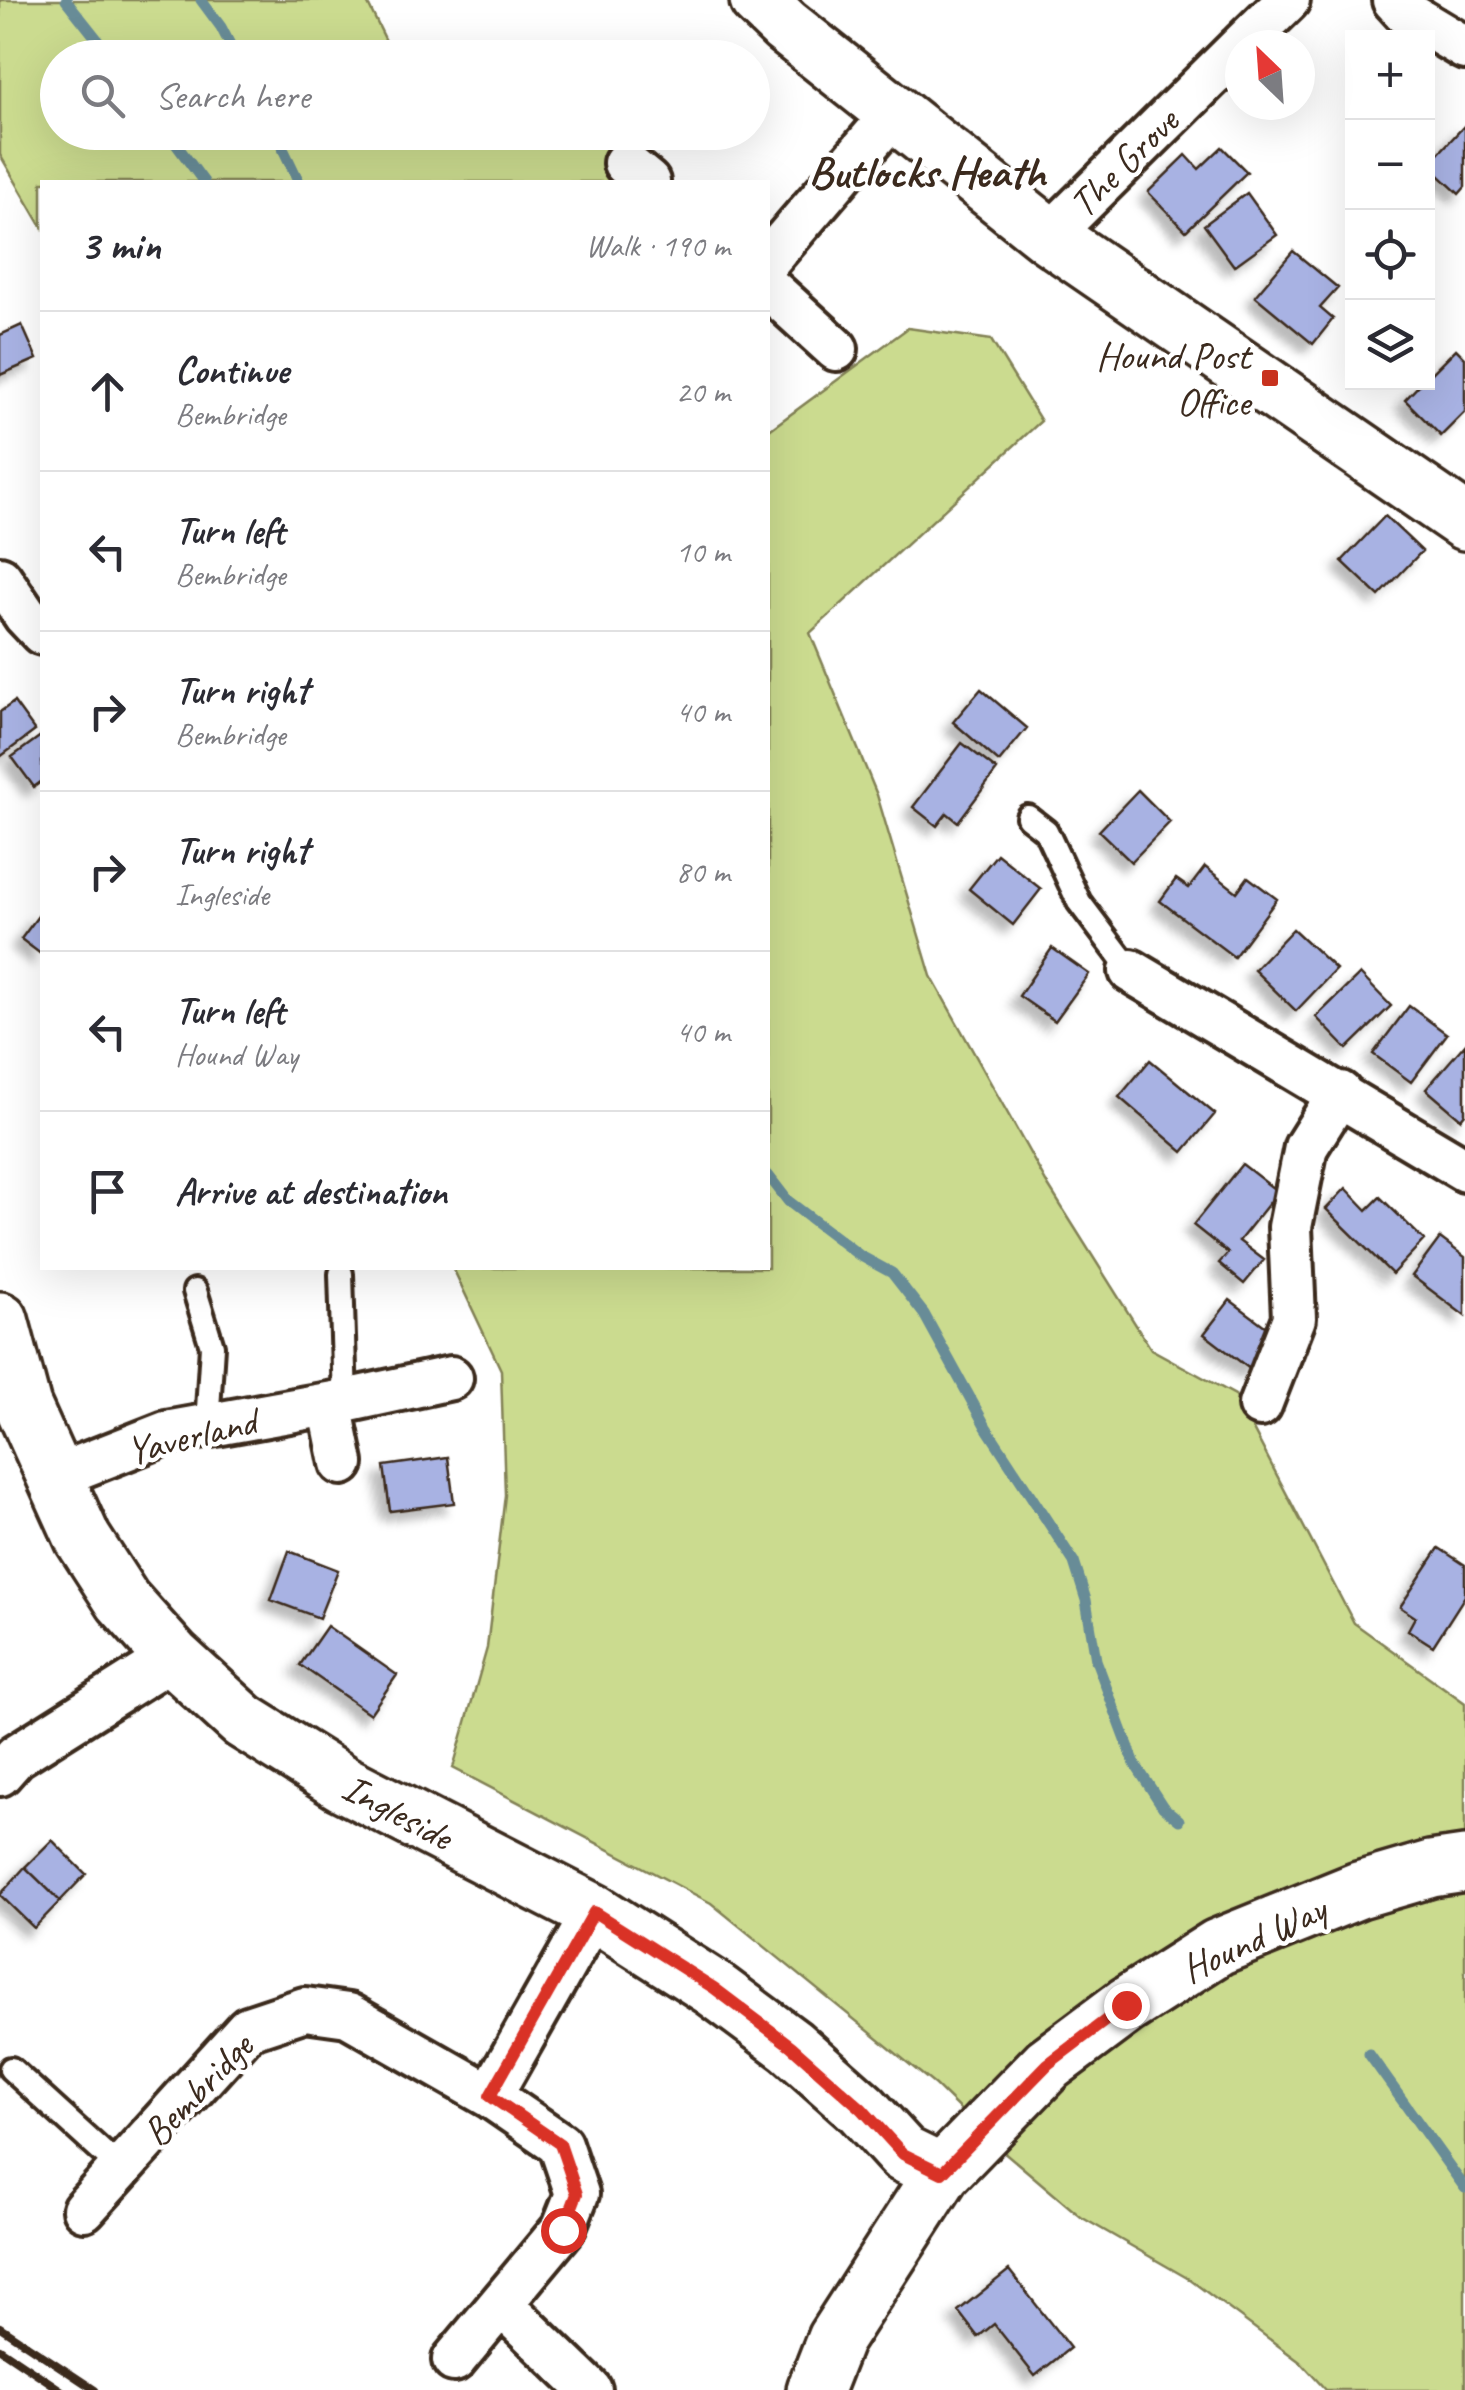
<!DOCTYPE html>
<meta charset="utf-8">
<style>
body{margin:0;font-family:Caveat,sans-serif;background:#f7f7f7;color:#2b2b33}
.controls{position:absolute;right:30px;top:30px;display:grid;overflow:hidden;border-radius:0px;box-shadow:0 10px 40px #0002}
.controls button{width:90px;height:90px;display:grid;place-items:center;padding:0;border:0;border-bottom:2px solid #e1e1e2;background:#fff;color:#2b2b33;font:50px sans-serif}
.compass{position:absolute;left:1225px;top:30px;width:90px;height:90px;border-radius:50%;background:#fff;box-shadow:0 10px 40px #0002;rotate:335deg}
.stop{position:absolute;width:30px;height:30px;margin:-22px;border:8px solid #d93025;border-radius:50%;background:#fff}
.stop.end{background:#d93025;border-color:#fff;box-shadow:0 2px 10px #0008}
.list{margin:0;padding:0;list-style:none}
h2{display:flex;justify-content:space-between;align-items:center;height:130px;margin:0;padding:0 40px;font-size:42px}
h2 small{font-size:32px;font-weight:400;color:#7c7c81}
.list li{display:grid;grid-template-columns:65px 1fr auto;gap:30px;align-items:center;box-sizing:border-box;height:160px;padding:0 40px;border-top:2px solid #e1e1e2}
.list b{display:block;font-size:38px;white-space:nowrap}
.list p{margin:0;font-size:32px;white-space:nowrap;color:#7c7c81}
.list em{font-size:32px;font-style:normal;color:#7c7c81}
.icon{flex:none;width:55px;height:55px;fill:none;stroke:currentColor;stroke-width:2;stroke-linecap:round;stroke-linejoin:round}
.map{position:relative;flex:none;width:1465px;height:2390px;overflow:hidden}
.search{position:absolute;background:#fff;box-shadow:0 10px 40px #0002;left:40px;top:40px;width:730px;height:110px;display:flex;align-items:center;gap:25px;box-sizing:border-box;padding:0 35px;border-radius:55px;color:#7c7c81;font-size:38px}
.panel{position:absolute;background:#fff;box-shadow:0 10px 40px #0002;left:40px;top:180px;width:730px;height:1090px;border-radius:0px}
.map>svg:first-child{display:block}
.green{fill:#cbdb8f;stroke:#838256;stroke-width:2.5}
.lines{fill:none;stroke-linecap:round;stroke-linejoin:round}
.stream{stroke:#688c97;stroke-width:11}
.building{fill:#a8b2e3;stroke:#3b2a1e;stroke-width:2.5;filter:url(#shadow)}
.lane-casing{stroke:#3b2a1e;stroke-width:30}
.street-casing{stroke:#3b2a1e;stroke-width:50}
.secondary-casing{stroke:#3b2a1e;stroke-width:62}
.lane{stroke:#fff;stroke-width:22}
.street{stroke:#fff;stroke-width:42}
.secondary{stroke:#fff;stroke-width:55}
.rail{stroke:#3b2a1e;stroke-width:8}
.route{stroke:#d93025;stroke-width:12}
.poi-dot{fill:#c8321e;stroke:#fff;stroke-width:4}
.labels{text-anchor:middle;stroke-width:9;stroke-linejoin:round;paint-order:stroke}
.street-label{font-size:40px;fill:#3b2a1e;stroke:#fff}
.poi-label{font-size:40px;fill:#3b2a1e;stroke:#fff;text-anchor:end}
.quarter-label{font-size:45px;font-weight:bold;fill:#3b2a1e;stroke:#fff}
</style>
<div class="map">
<svg width="1465" height="2390" viewBox="0 0 1465 2390">
<defs>
<filter id="shadow"><feDropShadow dx="-9" dy="9" stdDeviation="5" flood-color="#0004"/></filter>
</defs>
<rect width="100%" height="100%" fill="#fff"/>
<filter id="ink" filterUnits="userSpaceOnUse"><feTurbulence type="fractalNoise" baseFrequency=".01" numOctaves="2"/><feDisplacementMap in="SourceGraphic" scale="20" xChannelSelector="R" yChannelSelector="G"/><feConvolveMatrix kernelMatrix="1 2 1 2 8 2 1 2 1" color-interpolation-filters="sRGB"/></filter>
<g filter="url(#ink)">
<path class="green" d="M0,0H366L389,47L507,50L533,57L58,58V132L634,133L658,182H42V227L0,155Z
M908,328L991,340L1041,421L810,633L877,795L931,976L1046,1182L1151,1349L1235,1395L1354,1623L1465,1703V2390H1326L1300,2362L1189,2279L1081,2217L995,2144L935,2085L711,1903L453,1768L487,1648L505,1495L501,1370L453,1268H768V431Z"/>
<g class="lines">
<path class="stream" d="M66,0L112,58
M201,0L221,27L237,58
M167,132L204,182
M275,132L299,182
M768,1175L788,1201L859,1255L892,1273L924,1314L986,1427L1074,1562L1086,1600L1096,1660L1135,1764L1163,1807L1179,1820
M1369,2054L1465,2188"/>
</g>
<path class="building" d="M1465,125V187L1459,194L1428,165Z
M1222,147L1247,172L1186,231L1148,192L1186,155L1199,169Z
M1247,193L1277,235L1234,266L1204,225Z
M1293,251L1338,288L1320,308L1333,319L1313,344L1255,296Z
M22,325L37,359L0,375V335Z
M1456,349L1465,358V412L1441,436L1405,400L1422,382H1428V377Z
M1385,516L1422,551L1379,596L1342,561Z
M981,689L1027,728L999,762L953,722Z
M14,702L35,731L0,757V712Z
M42,735V781L34,787L12,757Z
M962,743L997,770L958,822L947,813L937,826L913,807Z
M1138,790L1170,822L1131,862L1099,831Z
M997,854L1041,889L1013,925L969,889Z
M1205,867L1237,892L1248,877L1277,899L1234,957L1160,901L1176,879L1189,888Z
M41,912L42,914V955L21,939Z
M1293,929L1336,969L1296,1011L1254,970Z
M1052,948L1089,974L1055,1021L1019,996Z
M1360,974L1391,1006L1347,1049L1316,1017Z
M1409,1006L1447,1034L1411,1082L1373,1054Z
M1465,1044V1114L1461,1119L1426,1089Z
M1150,1060L1215,1114L1183,1152L1119,1097Z
M1242,1164L1278,1192L1239,1241L1264,1260L1244,1284L1219,1263L1228,1253L1193,1225Z
M1346,1188L1367,1210L1380,1197L1424,1240L1392,1274L1326,1209Z
M1440,1238L1465,1257V1316L1412,1276Z
M1230,1300L1277,1335L1251,1370L1204,1334Z
M448,1457L454,1503L390,1511L384,1466Z
M1439,1548L1465,1565V1596L1433,1646L1408,1630L1415,1617L1400,1607Z
M289,1551L338,1570L319,1618L271,1600Z
M327,1626L397,1675L370,1714L300,1665Z
M52,1840L86,1874L60,1901L25,1867Z
M25,1867L60,1901L34,1928L0,1895Z
M1009,2270L1070,2348L1035,2376L994,2324L978,2337L958,2311Z"/>
<g class="lines">
<g class="lane-casing">
<path id="lane" d="M1028,817L1046,831L1079,902L1131,971
M341,1274L345,1401
M195,1291L212,1346L207,1425
M11,2069L121,2169"/>
</g>
<g class="street-casing">
<path id="street" d="M1394,0L1405,12L1465,48
M1242,45L1288,0
M625,163L648,182
M1049,236L1240,47
M768,260L895,112
M768,287L836,349
M0,578L25,615L42,633
M1131,971L1465,1170
M330,1404L342,1463
M1260,1405L1294,1318L1290,1227L1306,1147L1340,1093
M54,1477L166,1433L345,1401L451,1378
M0,1774L16,1756L173,1657
M490,2096L594,1912
M84,2209L248,2028L305,2009L348,2015L490,2096L560,2144L577,2194L563,2229L454,2360
M501,2304L590,2390"/>
</g>
<g class="secondary-casing">
<path id="secondary" d="M758,0L785,26L1049,236L1465,522
M0,1320L23,1406L83,1539L123,1601L173,1657L243,1721L342,1783L594,1912L713,1988L791,2046L862,2109L903,2154L942,2173
M815,2390L835,2339L942,2173L1048,2064L1127,2005L1218,1947L1359,1890L1431,1869L1465,1864"/>
</g>
<use href="#lane" class="lane"/>
<use href="#street" class="street"/>
<use href="#secondary" class="secondary"/>
<path class="rail" d="M0,2327L95,2390
M0,2349L61,2390"/>
</g>
</g>
<g class="lines" filter="url(#ink)">
<path class="route" d="M563,2230L577,2194L560,2144L490,2096L594,1912L714,1988L791,2046L862,2109L903,2154L942,2173L1048,2064L1126,2005"/>
</g>
<rect class="poi-dot" x="1260" y="368" width="20" height="20" rx="5"/>
<g class="labels">
<g class="street-label">
<text transform="translate(1123 162) rotate(-45)" y="14">The Grove</text>
<text transform="translate(191 1435) rotate(-14)" y="14">Yaverland</text>
<text transform="translate(398 1811) rotate(28)" y="14">Ingleside</text>
<text transform="translate(1253 1938) rotate(-25)" y="14">Hound Way</text>
<text transform="translate(197 2089) rotate(-46)" y="14">Bembridge</text>
</g>
<g class="poi-label">
<text x="1250" y="369">Hound Post<tspan x="1250" dy="46">Office</tspan></text>
</g>
<g class="quarter-label">
<text x="927" y="187">Butlocks Heath</text>
</g>
</g>
</svg>
<div class="controls">
<button>+</button>
<button>−</button>
<button><svg class="icon" aria-label="locate" viewBox="0 0 24 24"><circle cx="12" cy="12" r="6"/><path d="M12 2v4M12 18v4M2 12h4M18 12h4"/></svg></button>
<button><svg class="icon" aria-label="layers" viewBox="0 0 24 24"><path d="M12 4l9 5-9 5-9-5zM3 14l9 5 9-5"/></svg></button>
</div>
<svg class="compass" viewBox="-18 -18 36 36"><path d="M0-13l5 13h-10z" fill="#e53935"/><path d="M0 13l5-13h-10z" fill="#7c7c81"/></svg>
<div class="stop" style="left:563px;top:2230px"></div>
<div class="stop end" style="left:1126px;top:2005px"></div>
<div class="search"><svg class="icon" aria-label="search" viewBox="0 0 24 24"><circle cx="10" cy="10" r="6"/><path d="M15 15l6 6"/></svg>Search here</div>
<section class="panel">
<h2>3 min<small>Walk · 190 m</small></h2>
<ul class="list">
<li><svg class="icon" aria-label="ahead" viewBox="0 0 24 24"><path d="M12 20V5M6 11l6-6 6 6"/></svg><div><b>Continue</b><p>Bembridge</p></div><em>20 m</em></li>
<li><svg class="icon" aria-label="left" viewBox="0 0 24 24"><path d="M17 20v-9H6M10 6l-5 5 5 5"/></svg><div><b>Turn left</b><p>Bembridge</p></div><em>10 m</em></li>
<li><svg class="icon" aria-label="right" viewBox="0 0 24 24"><path d="M7 20v-9h11M14 6l5 5-5 5"/></svg><div><b>Turn right</b><p>Bembridge</p></div><em>40 m</em></li>
<li><svg class="icon" aria-label="right" viewBox="0 0 24 24"><path d="M7 20v-9h11M14 6l5 5-5 5"/></svg><div><b>Turn right</b><p>Ingleside</p></div><em>80 m</em></li>
<li><svg class="icon" aria-label="left" viewBox="0 0 24 24"><path d="M17 20v-9H6M10 6l-5 5 5 5"/></svg><div><b>Turn left</b><p>Hound Way</p></div><em>40 m</em></li>
<li><svg class="icon" aria-label="arrive" viewBox="0 0 24 24"><path d="M6 21V4h12l-3 4 3 4H6"/></svg><div><b>Arrive at destination</b></div></li>
</ul>
</section>
</div>
